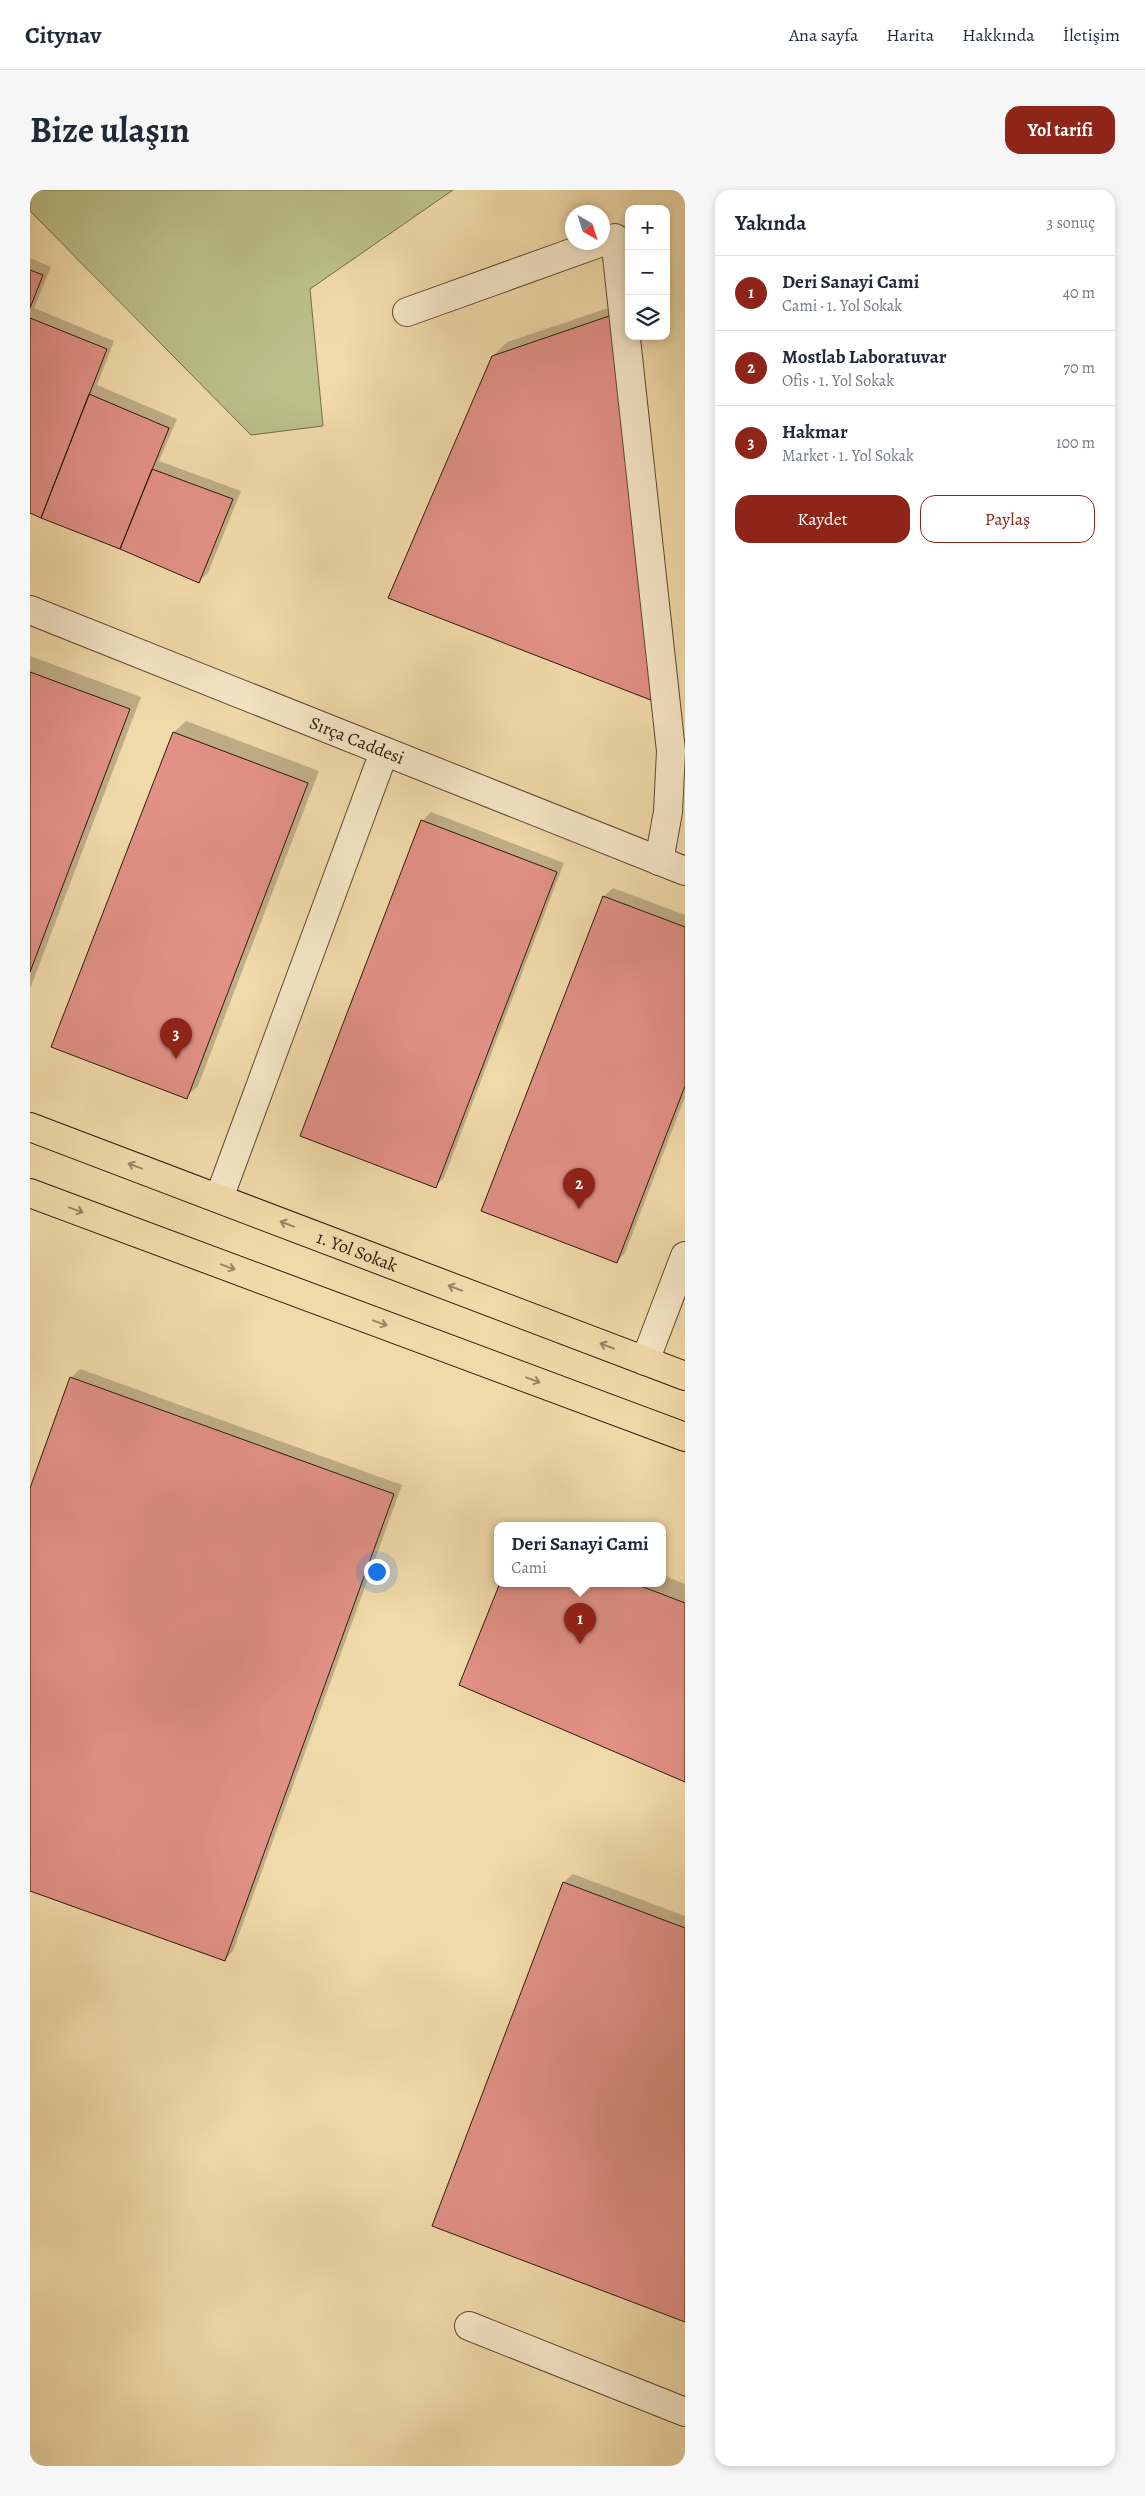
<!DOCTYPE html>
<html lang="tr">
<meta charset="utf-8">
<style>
body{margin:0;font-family:Alegreya,serif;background:#f6f6f7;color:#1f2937}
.controls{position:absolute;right:15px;top:15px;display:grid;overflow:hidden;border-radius:10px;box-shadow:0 2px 8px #0003}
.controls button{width:45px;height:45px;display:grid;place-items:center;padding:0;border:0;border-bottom:1px solid #e0e1e3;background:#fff;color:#1f2937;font:25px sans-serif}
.compass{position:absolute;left:535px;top:15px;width:45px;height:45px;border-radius:50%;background:#fff;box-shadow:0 2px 8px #0003;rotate:141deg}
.you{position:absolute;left:346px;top:1381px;width:18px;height:18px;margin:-12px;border:4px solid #fff;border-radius:50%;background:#1a73e8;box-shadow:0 0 0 8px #1a73e833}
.badge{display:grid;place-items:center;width:32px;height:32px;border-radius:50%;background:#8f2418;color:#fff;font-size:16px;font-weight:700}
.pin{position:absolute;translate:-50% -41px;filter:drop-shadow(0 1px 2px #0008)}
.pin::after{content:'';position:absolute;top:26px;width:18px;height:15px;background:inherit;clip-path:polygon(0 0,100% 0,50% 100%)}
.popup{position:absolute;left:464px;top:1332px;width:172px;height:65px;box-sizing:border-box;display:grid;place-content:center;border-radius:10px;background:#fff;filter:drop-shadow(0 1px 4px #0005);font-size:16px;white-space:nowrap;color:#747a83}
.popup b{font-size:19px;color:#1f2937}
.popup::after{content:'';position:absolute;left:50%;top:100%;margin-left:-10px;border:10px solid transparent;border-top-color:#fff}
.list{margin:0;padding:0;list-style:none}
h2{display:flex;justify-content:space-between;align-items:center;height:65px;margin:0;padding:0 20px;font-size:21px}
h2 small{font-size:16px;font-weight:400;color:#747a83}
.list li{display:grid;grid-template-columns:32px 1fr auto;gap:15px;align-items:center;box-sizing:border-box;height:75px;padding:0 20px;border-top:1px solid #e0e1e3}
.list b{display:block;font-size:19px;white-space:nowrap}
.list p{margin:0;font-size:16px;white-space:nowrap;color:#747a83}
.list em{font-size:16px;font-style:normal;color:#747a83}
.actions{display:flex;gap:10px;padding:15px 20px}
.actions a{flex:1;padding:11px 0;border:1px solid #8f2418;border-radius:15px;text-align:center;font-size:18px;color:#8f2418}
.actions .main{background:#8f2418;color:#fff}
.icon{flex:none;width:28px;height:28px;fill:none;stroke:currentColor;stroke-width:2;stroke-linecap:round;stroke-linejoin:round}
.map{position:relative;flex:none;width:655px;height:2276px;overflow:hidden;border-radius:15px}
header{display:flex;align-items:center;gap:30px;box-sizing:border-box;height:70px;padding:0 25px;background:#fff;border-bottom:1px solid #e0e1e3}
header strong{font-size:24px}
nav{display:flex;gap:28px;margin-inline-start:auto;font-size:18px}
.intro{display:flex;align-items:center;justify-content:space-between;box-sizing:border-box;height:120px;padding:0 30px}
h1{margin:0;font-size:35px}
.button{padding:12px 22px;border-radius:15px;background:#8f2418;color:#fff;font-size:18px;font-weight:700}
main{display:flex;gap:30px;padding:0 30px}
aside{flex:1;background:#fff;border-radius:15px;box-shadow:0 2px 8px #0003}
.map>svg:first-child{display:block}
.green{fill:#bbbf88;stroke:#746d4a}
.shadow{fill:#0003}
.building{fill:#e29186;stroke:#2c1b0b}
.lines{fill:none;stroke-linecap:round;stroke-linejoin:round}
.minor-casing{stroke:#5d4b33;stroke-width:30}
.major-casing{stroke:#2c1b0b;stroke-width:30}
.minor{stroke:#f6e7c8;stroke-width:28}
.major{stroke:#f1daaa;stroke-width:28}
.oneway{stroke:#988462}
.labels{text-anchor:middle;stroke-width:4;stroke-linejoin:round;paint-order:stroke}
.street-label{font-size:18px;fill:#2c1b0b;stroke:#f6e7c8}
</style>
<header>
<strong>Citynav</strong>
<nav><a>Ana sayfa</a><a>Harita</a><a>Hakkında</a><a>İletişim</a></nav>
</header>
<div class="intro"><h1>Bize ulaşın</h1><a class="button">Yol tarifi</a></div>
<main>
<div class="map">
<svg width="655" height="2276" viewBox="0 0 655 2276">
<rect width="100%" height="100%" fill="#f1daaa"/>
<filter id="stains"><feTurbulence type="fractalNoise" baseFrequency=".004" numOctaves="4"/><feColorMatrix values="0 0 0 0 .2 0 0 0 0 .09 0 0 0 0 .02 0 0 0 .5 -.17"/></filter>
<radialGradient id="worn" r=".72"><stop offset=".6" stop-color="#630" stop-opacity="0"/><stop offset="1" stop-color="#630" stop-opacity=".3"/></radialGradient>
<path class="green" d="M0,0H423L280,99L293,236L221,245L0,21Z"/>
<path class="shadow" d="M0,68L21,77L4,118L84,151L67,195L147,229L129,271L211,301L178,383L169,391L0,323Z
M596,112L599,137L463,166L477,152Z
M0,466L111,507L0,799Z
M156,531L289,581L168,896L156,907L23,856L144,542Z
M401,622L534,673L414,988L405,996L392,631Z
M583,698L655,725V907L595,1063L586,1072L453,1020L574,706Z
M50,1179L372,1295L203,1761L195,1770L0,1700V1302L41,1188Z
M632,1385L655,1394V1591L431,1494L471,1393H632Z
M543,1684L655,1726V2131L403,2036L534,1692Z"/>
<path class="building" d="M0,80L13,85L0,118Z
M582,125L631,514L358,408L462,166Z
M0,128L77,159L11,328L0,323Z
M59,204L139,238L90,359L11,328Z
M122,279L203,309L169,393L90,359Z
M0,482L100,519L0,782Z
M143,542L278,593L157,909L21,857Z
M391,630L527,682L406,998L270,946Z
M573,706L655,737V896L587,1073L451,1021Z
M40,1187L364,1304L195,1771L0,1701V1298Z
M470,1393H603L655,1413V1592L429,1495Z
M533,1692L655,1738V2132L402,2036Z"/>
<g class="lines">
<g class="minor-casing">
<g id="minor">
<path d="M572,52L585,48L641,561L638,622L629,671"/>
<path d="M377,122L572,52"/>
<path id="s1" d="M0,420L655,681"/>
<path d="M189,1008L354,562"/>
<path d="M615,1171L655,1066"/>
<path d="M439,2136L655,2222"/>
</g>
</g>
<g class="major-casing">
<g id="major">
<path id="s2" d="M0,937L655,1186"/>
<path d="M0,1003L655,1247"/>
</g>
</g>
<use href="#minor" class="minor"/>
<use href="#major" class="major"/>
</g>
<defs><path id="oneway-shaft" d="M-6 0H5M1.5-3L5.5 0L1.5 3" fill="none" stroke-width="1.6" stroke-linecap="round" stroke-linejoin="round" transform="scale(1.25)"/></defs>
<g class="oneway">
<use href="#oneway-shaft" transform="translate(105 976) rotate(-159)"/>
<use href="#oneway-shaft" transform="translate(46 1020) rotate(20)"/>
<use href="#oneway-shaft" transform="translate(257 1034) rotate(-159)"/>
<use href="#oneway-shaft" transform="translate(198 1077) rotate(20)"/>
<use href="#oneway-shaft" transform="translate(425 1098) rotate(-159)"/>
<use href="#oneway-shaft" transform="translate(350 1133) rotate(20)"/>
<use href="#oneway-shaft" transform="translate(577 1156) rotate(-159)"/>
<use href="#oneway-shaft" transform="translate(503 1190) rotate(20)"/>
</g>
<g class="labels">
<g class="street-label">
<text dy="6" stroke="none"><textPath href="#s1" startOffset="352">Sırça Caddesi</textPath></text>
<text dy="6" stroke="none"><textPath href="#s2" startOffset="350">1. Yol Sokak</textPath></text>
</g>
</g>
<rect width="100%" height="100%" filter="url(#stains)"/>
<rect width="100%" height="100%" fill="url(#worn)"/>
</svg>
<div class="controls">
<button>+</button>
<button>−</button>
<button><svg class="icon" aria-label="layers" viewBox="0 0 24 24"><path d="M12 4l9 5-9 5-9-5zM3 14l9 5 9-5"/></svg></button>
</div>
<svg class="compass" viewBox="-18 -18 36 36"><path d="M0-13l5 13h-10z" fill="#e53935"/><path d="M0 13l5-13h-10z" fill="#747a83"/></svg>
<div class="you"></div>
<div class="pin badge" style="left:550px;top:1454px">1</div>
<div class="popup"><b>Deri Sanayi Cami</b>Cami</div>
<div class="pin badge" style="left:549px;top:1019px">2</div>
<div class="pin badge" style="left:146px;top:869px">3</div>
</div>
<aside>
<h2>Yakında<small>3 sonuç</small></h2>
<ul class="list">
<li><span class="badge">1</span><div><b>Deri Sanayi Cami</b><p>Cami · 1. Yol Sokak</p></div><em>40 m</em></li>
<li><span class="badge">2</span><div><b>Mostlab Laboratuvar</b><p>Ofis · 1. Yol Sokak</p></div><em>70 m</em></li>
<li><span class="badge">3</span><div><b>Hakmar</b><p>Market · 1. Yol Sokak</p></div><em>100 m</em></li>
</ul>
<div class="actions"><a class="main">Kaydet</a><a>Paylaş</a></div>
</aside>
</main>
